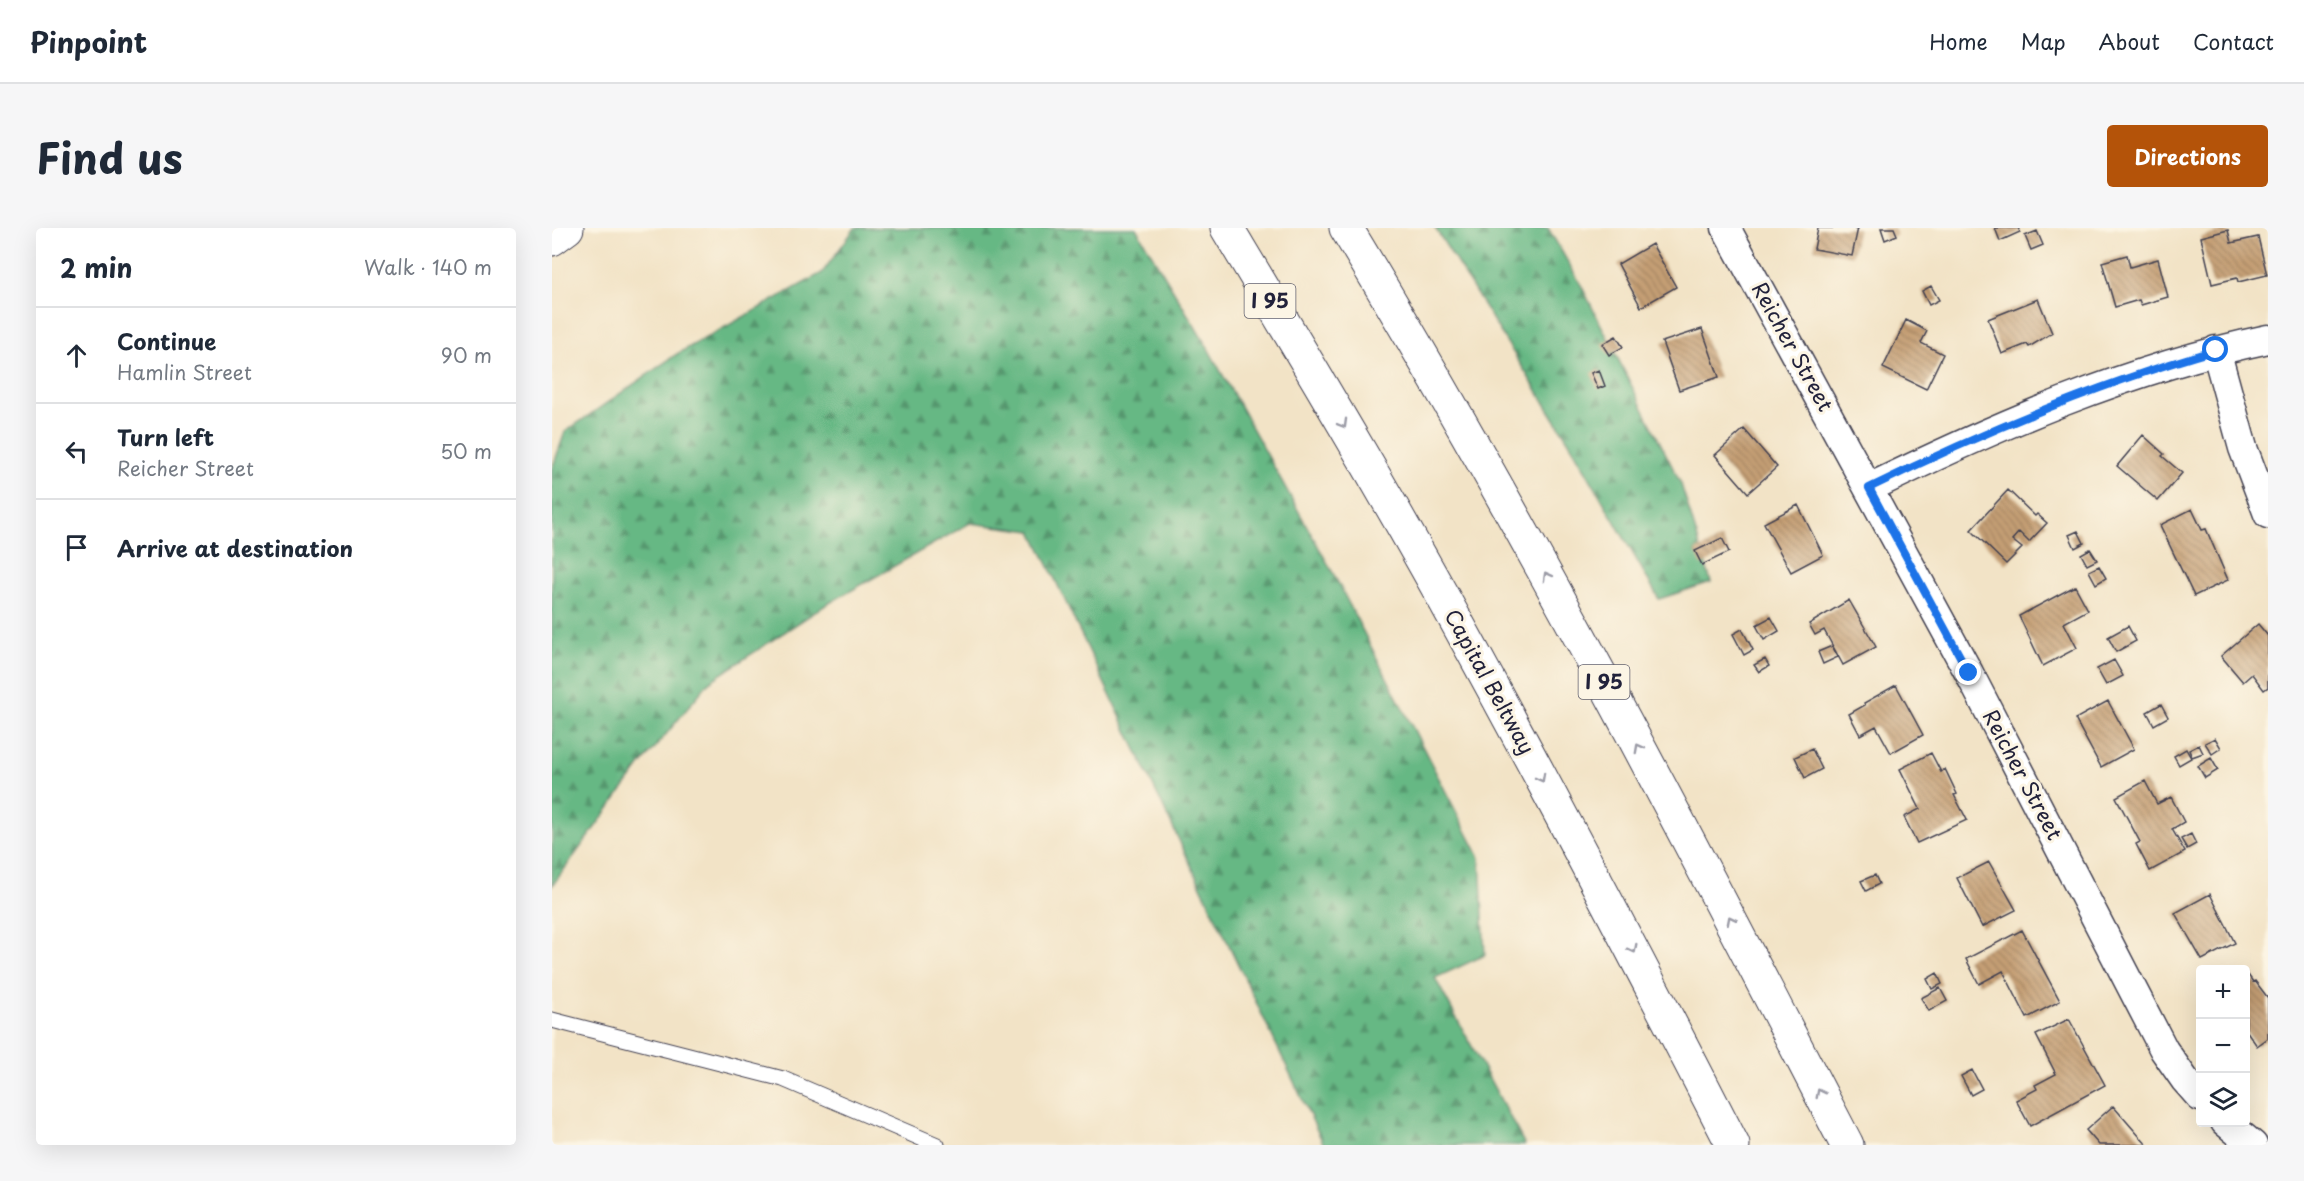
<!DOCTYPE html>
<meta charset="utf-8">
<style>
body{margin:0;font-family:"Playpen Sans",sans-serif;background:#f6f6f7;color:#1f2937}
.controls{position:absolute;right:18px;bottom:18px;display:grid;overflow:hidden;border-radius:6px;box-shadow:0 6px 24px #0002}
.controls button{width:54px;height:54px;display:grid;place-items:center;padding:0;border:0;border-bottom:2px solid #e0e1e3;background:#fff;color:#1f2937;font:30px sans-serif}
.stop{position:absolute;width:18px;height:18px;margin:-14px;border:4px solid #1a73e8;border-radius:50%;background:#fff}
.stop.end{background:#1a73e8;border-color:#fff;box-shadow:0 2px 6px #0008}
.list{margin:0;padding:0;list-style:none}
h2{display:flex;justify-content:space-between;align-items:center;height:78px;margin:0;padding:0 24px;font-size:26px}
h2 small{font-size:20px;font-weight:400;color:#747a83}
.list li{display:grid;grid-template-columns:39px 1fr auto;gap:18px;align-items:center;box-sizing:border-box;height:96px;padding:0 24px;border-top:2px solid #e0e1e3}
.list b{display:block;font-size:22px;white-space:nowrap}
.list p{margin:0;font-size:20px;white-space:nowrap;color:#747a83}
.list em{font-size:20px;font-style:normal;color:#747a83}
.icon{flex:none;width:33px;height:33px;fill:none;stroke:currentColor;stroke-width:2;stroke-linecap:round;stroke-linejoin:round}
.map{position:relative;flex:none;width:1716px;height:917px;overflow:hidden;border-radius:6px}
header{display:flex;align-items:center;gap:36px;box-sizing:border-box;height:84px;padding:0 30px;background:#fff;border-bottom:2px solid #e0e1e3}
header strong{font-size:28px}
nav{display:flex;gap:33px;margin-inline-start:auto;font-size:21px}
.intro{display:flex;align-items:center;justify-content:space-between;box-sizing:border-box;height:144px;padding:0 36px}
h1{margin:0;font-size:42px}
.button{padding:15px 27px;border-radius:6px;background:#b45309;color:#fff;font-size:21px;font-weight:700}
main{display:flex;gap:36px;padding:0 36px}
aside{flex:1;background:#fff;border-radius:6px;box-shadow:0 6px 24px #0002}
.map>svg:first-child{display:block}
.forest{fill:url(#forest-firs);stroke:#446d60;stroke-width:1.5}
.building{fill:url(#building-back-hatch)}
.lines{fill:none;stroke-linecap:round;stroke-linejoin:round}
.lane-casing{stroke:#413f50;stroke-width:17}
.street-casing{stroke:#413f50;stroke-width:31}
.secondary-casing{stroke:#413f50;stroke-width:35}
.highway-casing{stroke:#413f50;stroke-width:35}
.lane{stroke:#fff;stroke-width:15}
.street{stroke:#fff;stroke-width:28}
.secondary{stroke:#fff;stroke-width:33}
.highway{stroke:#fff;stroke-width:33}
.oneway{stroke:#9c9ca7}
.route{stroke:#1a73e8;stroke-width:8}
.labels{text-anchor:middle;stroke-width:6;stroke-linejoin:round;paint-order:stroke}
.shield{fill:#fcf5e5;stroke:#63616e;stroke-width:1.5}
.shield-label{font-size:20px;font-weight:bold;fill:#22223b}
.street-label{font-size:21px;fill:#22223b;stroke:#fcf5e5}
</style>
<header>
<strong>Pinpoint</strong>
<nav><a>Home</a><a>Map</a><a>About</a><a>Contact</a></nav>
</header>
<div class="intro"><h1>Find us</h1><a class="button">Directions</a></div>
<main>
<aside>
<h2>2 min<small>Walk · 140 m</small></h2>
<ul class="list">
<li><svg class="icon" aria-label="ahead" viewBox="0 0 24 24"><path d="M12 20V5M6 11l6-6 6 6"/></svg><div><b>Continue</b><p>Hamlin Street</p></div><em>90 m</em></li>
<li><svg class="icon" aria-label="left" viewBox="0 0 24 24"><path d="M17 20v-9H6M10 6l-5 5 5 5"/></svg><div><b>Turn left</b><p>Reicher Street</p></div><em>50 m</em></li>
<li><svg class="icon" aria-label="arrive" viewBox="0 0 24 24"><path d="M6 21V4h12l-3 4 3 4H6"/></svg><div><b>Arrive at destination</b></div></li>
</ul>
</aside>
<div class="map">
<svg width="1716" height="917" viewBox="0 0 1716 917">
<defs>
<pattern id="forest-firs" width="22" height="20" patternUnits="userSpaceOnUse" patternTransform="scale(1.5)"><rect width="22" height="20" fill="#66b884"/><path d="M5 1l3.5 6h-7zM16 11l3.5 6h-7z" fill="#54956d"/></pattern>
<pattern id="building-back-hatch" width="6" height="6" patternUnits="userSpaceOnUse" patternTransform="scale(1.5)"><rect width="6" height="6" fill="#c59f74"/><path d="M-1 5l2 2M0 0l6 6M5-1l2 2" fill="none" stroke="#a08160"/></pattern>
</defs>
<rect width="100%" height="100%" fill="#fcf5e5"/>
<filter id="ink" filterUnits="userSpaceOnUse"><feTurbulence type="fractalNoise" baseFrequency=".0167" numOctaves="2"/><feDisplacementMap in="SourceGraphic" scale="12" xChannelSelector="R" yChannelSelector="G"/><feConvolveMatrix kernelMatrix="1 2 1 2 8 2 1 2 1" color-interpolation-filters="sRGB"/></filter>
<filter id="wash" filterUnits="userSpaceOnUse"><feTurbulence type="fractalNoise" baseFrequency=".008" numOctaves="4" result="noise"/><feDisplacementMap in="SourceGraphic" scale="24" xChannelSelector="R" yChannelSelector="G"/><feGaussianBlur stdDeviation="1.35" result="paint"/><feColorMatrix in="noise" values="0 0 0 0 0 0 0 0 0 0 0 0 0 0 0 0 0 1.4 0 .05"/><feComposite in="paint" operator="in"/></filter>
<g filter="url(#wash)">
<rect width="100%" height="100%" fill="#f2e3c6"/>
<path class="forest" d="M303,0H584L654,117L781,345L928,630L933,727L883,750L973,917H772L480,303L418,295L272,378L157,454L88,538L0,658V241L13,204L125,126L270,45Z
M883,0H996L1027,53L1129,256L1159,354L1107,371L1016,212Z"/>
<g id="blocks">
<path class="building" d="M1266,0H1306L1300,28L1262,21Z
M1329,0H1342L1345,7L1333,12Z
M1443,0H1466L1468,4L1448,13Z
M1676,2L1679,15L1706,9L1715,47L1686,54L1685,50L1660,56L1649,9Z
M1485,3L1491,17L1479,22L1473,8Z
M1100,16L1124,59L1089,79L1066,36Z
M1575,27L1578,39L1606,31L1616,69L1589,77L1587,72L1563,79L1550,34Z
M1379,58L1387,72L1377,77L1370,63Z
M1486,71L1500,105L1477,119L1475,116L1450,126L1436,91Z
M1354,92L1375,103L1369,115L1391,126L1374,161L1331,140Z
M1150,101L1167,149L1127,162L1110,114Z
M1064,108L1071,119L1057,127L1050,116Z
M1047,142L1053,158L1046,161L1039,145Z
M1192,201L1225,239L1196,265L1163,227Z
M1591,207L1612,226L1610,228L1630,245L1606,273L1565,238Z
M1456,262L1483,288L1485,286L1495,295L1477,314L1467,304L1460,312L1470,320L1454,336L1419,302Z
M1246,277L1271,327L1239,344L1212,295Z
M1640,281L1650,302L1654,301L1676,352L1642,368L1608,297Z
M1526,303L1532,315L1523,320L1517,307Z
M1170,310L1177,324L1150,337L1143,323Z
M1538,321L1545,332L1535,337L1529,326Z
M1547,338L1554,350L1544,356L1537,343Z
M1523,358L1536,382L1512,395L1525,420L1491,438L1467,388Z
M1297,372L1324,419L1291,437L1272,402L1263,407L1257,396Z
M1219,389L1227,403L1212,412L1204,397Z
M1706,396L1716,408V459L1712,462L1700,446L1691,454L1669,428Z
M1576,398L1584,413L1564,424L1556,409Z
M1190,401L1201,422L1192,427L1181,406Z
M1280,418L1286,429L1271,436L1266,424Z
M1213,431L1217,438L1207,444L1202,437Z
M1562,432L1571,448L1554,457L1545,441Z
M1344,457L1371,507L1339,525L1324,498L1308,507L1297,486L1313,477L1312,475Z
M1556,473L1582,521L1549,539L1523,491Z
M1609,476L1616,489L1602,497L1595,484Z
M1663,510L1669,520L1660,526L1653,515Z
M1647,517L1651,525L1640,529L1637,522Z
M1260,521L1270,541L1253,550L1243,529Z
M1634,521L1639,530L1627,537L1622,528Z
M1379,525L1389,544L1393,541L1405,566L1402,567L1415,592L1365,615L1352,589L1368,581L1348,541Z
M1659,530L1666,542L1653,550L1646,538Z
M1593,553L1605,576L1619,569L1632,594L1620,601L1633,624L1598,643L1584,616L1588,614L1564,569Z
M1639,606L1644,616L1635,621L1629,611Z
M1437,634L1464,682L1430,699L1405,650Z
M1323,647L1327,656L1314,663L1309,653Z
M1658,666L1683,715L1650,732L1623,685Z
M1470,702L1508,773L1475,790L1451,743L1427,756L1414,731Z
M1694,744L1701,754L1703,753L1716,770V810L1705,818L1694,802Z
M1385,745L1390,756L1380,761L1375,751Z
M1388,760L1395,773L1377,783L1369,770Z
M1517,791L1553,857L1478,898L1464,872L1485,861L1483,857L1504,846L1484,807Z
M1420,842L1430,861L1419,867L1409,848Z
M1561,878L1595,917H1547L1534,902Z"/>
</g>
</g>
<g filter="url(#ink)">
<use href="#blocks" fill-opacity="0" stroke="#413f50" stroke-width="1.5"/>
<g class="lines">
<g class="lane-casing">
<path id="lane" d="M0,792L231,851L385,917"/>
</g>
<g class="street-casing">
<path id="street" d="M1174,0L1417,445L1612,822L1633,852L1648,869
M1664,122L1691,220L1716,286
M1317,260C1444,198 1577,140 1716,111
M1673,894L1701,917"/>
</g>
<g class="secondary-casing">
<path id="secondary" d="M0,11L15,0"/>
</g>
<g class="highway-casing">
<path id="highway" d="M675,0C754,132 834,265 908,400C1002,571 1092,744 1181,917
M794,0C975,298 1135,608 1295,917"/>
</g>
<use href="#lane" class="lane"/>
<use href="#street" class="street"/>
<use href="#secondary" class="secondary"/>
<use href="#highway" class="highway"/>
</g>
<defs><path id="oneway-chevron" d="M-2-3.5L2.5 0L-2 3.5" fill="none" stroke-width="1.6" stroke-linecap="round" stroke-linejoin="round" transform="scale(1.5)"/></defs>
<g class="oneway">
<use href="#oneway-chevron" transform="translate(791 196) rotate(60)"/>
<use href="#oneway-chevron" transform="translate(995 348) rotate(-119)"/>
<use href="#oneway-chevron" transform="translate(1087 520) rotate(-118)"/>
<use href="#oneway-chevron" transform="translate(989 550) rotate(62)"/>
<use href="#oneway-chevron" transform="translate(1179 692) rotate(-117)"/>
<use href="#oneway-chevron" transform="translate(1081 721) rotate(63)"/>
<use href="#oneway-chevron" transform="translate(1268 865) rotate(-117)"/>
</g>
</g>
<g class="lines" filter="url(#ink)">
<path class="route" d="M1417,445L1317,260C1429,205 1545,156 1664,122"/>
</g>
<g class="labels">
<g class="shield">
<rect x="692.5" y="56" width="51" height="34" rx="4.5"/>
<rect x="1026.5" y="437" width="51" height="34" rx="4.5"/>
</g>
<g class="shield-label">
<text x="718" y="80">I 95</text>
<text x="1052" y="461">I 95</text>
</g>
<g class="street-label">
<text transform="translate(1240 119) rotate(61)" y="7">Reicher Street</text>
<text transform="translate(937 454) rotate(61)" y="7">Capital Beltway</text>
<text transform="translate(1470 547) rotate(62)" y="7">Reicher Street</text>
</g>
</g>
</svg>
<div class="controls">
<button>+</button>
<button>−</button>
<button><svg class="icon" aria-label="layers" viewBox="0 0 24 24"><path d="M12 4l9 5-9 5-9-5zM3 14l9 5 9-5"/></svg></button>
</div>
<div class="stop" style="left:1664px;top:122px"></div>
<div class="stop end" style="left:1417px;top:445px"></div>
</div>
</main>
